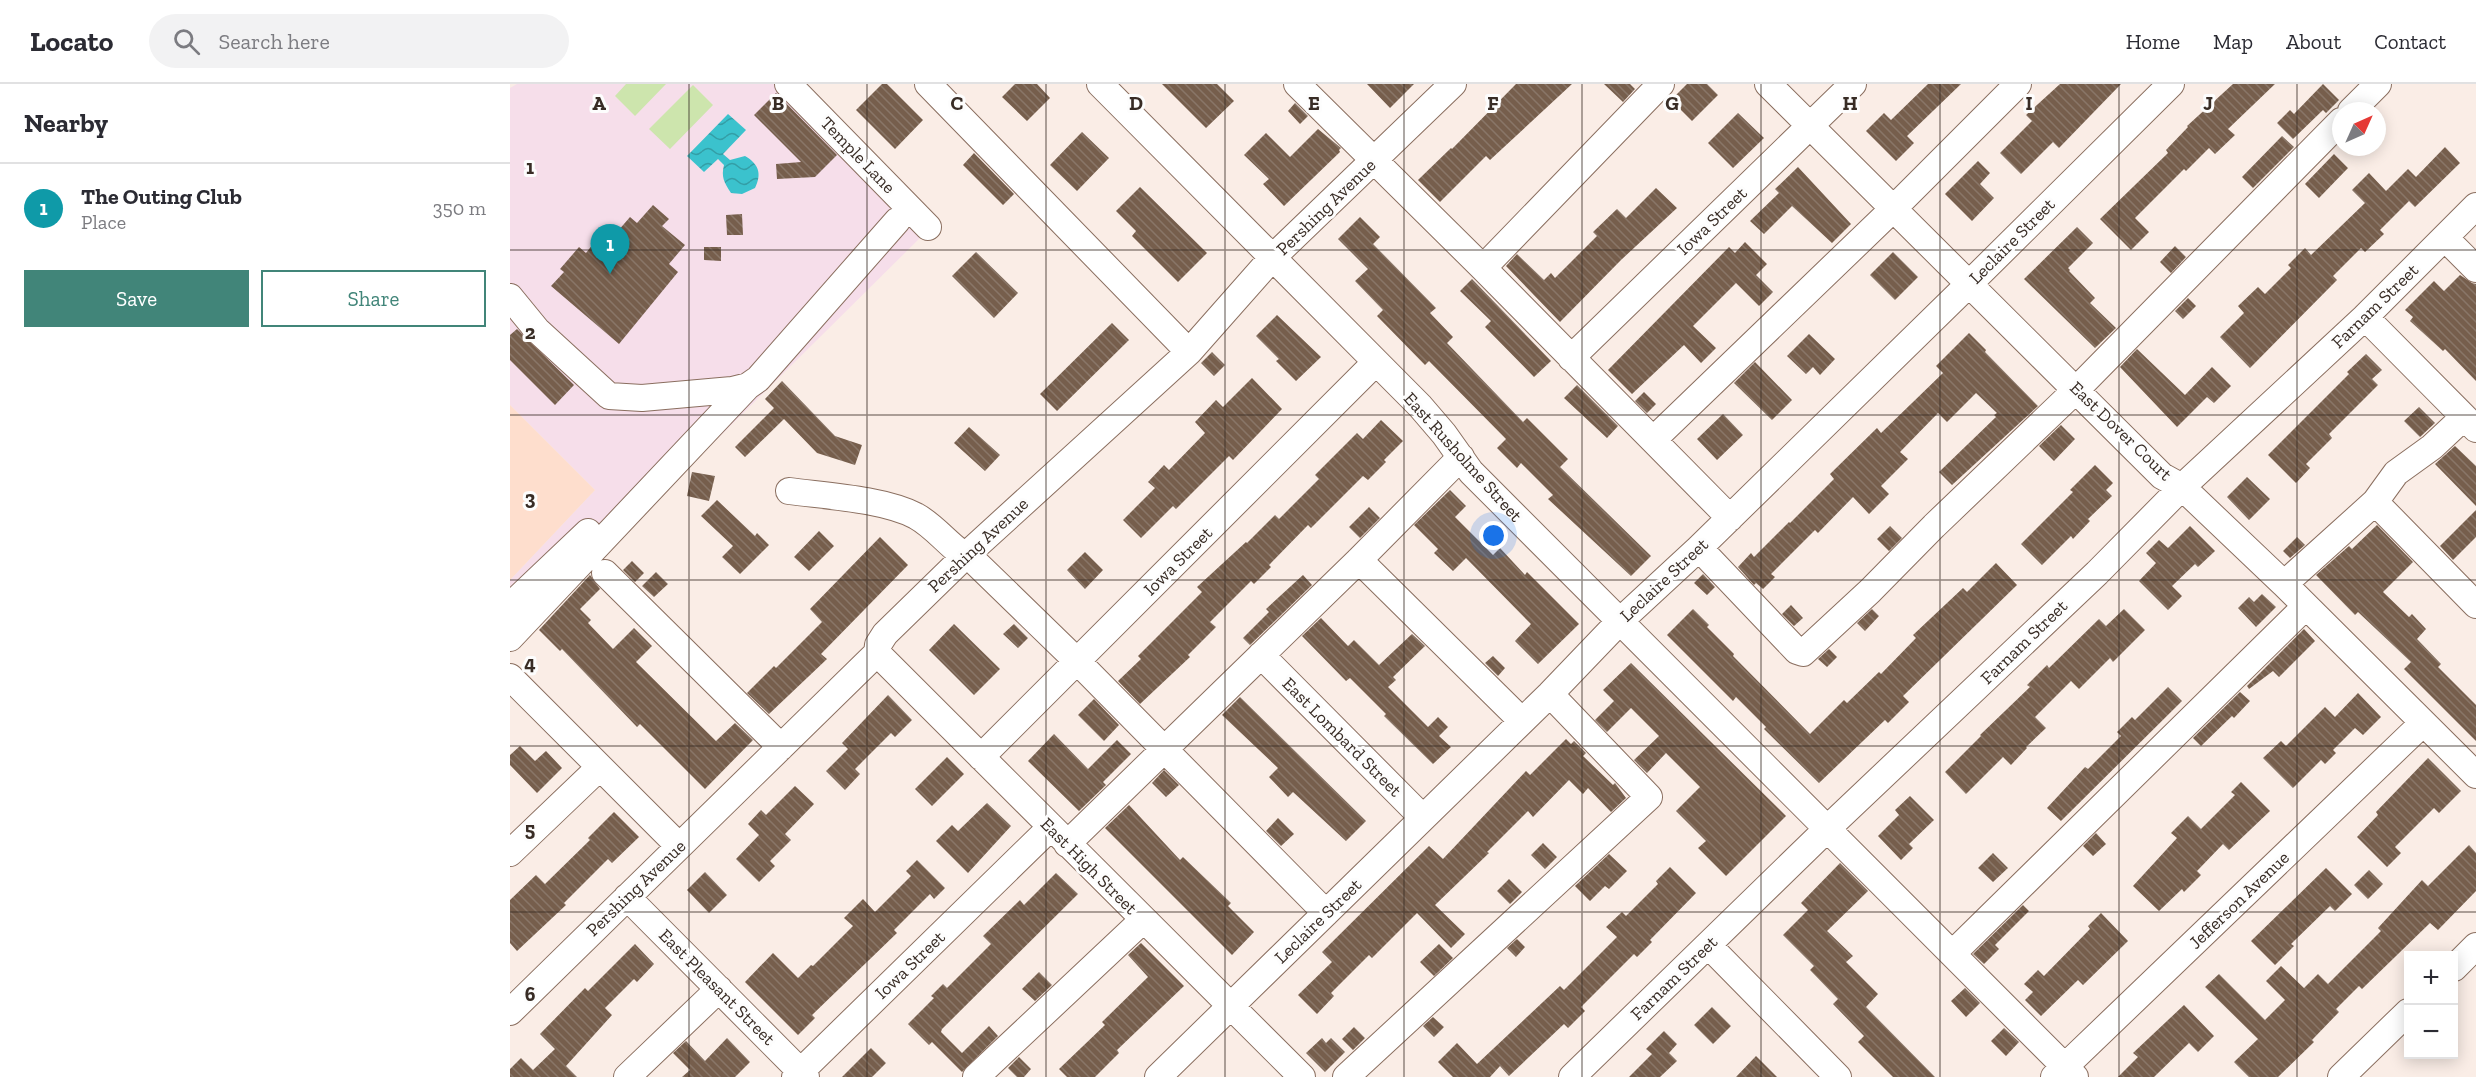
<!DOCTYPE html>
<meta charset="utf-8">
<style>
body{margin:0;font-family:"Zilla Slab",serif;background:#f2f2f3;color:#2b2b33}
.controls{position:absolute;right:18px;bottom:18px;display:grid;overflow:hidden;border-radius:0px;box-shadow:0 3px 15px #0003}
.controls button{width:54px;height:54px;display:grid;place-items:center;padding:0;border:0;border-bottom:2px solid #e1e1e2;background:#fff;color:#2b2b33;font:30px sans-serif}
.compass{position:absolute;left:1822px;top:18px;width:54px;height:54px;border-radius:50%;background:#fff;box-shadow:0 3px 15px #0003;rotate:45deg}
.you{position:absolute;left:984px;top:452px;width:21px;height:21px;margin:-15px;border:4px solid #fff;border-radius:50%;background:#1a73e8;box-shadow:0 0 0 9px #1a73e833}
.badge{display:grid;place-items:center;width:39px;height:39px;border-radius:50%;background:#418579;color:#fff;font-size:20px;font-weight:700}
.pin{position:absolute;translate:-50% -50px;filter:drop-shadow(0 2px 3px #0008)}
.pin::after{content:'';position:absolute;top:32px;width:21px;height:18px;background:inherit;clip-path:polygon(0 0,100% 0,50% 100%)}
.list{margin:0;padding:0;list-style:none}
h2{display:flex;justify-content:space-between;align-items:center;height:78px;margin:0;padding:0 24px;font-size:26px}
h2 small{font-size:20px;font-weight:400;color:#7c7c81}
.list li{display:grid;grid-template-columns:39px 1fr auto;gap:18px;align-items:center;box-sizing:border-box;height:90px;padding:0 24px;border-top:2px solid #e1e1e2}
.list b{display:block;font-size:22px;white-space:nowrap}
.list p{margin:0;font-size:20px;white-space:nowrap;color:#7c7c81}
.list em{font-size:20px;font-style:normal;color:#7c7c81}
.actions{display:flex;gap:12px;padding:18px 24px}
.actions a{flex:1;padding:14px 0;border:2px solid #418579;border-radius:0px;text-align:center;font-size:21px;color:#418579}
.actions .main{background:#418579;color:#fff}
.icon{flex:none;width:33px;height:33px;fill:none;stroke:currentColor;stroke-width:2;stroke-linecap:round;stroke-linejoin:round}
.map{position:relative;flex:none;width:1966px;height:993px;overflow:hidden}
header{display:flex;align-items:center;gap:36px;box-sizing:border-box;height:84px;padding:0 30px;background:#fff;border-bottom:2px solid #e1e1e2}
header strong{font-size:28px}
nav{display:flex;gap:33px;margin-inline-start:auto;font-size:21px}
.search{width:420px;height:54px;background:#f2f2f3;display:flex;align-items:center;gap:15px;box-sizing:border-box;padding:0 21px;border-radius:33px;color:#7c7c81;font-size:22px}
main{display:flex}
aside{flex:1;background:#fff}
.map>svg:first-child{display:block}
.commercial{fill:#f6deea}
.built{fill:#fedecd}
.pitch{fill:#cde5ad}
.water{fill:url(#water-waves)}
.building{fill:url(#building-back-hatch)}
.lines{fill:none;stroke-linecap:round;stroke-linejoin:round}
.minor-casing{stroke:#8a6e5f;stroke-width:28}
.minor{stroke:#fff;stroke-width:26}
.grid{fill:none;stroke:#382c25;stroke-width:1.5;stroke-opacity:0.55}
.labels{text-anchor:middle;stroke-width:6;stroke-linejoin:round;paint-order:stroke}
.street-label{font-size:18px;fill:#382c25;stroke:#fdfdfd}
.grid-label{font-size:20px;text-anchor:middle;font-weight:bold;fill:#382c25;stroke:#fdfdfd;stroke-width:6;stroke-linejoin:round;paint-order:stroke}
</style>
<header>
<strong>Locato</strong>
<div class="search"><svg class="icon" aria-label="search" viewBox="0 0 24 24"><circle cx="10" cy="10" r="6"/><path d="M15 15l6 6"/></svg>Search here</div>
<nav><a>Home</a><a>Map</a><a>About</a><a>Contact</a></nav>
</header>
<main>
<aside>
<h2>Nearby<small></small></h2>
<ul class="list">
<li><span class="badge" style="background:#0f9aa8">1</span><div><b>The Outing Club</b><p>Place</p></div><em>350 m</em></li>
</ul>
<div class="actions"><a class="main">Save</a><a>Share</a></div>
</aside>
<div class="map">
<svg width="1966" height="993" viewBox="0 0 1966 993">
<defs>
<pattern id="water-waves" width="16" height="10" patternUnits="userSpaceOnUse" patternTransform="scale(1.5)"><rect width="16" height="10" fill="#3bc2cd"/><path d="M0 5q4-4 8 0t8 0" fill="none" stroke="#339ea6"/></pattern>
<pattern id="building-back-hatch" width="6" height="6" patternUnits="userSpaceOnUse" patternTransform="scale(1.5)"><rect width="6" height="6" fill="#765e4c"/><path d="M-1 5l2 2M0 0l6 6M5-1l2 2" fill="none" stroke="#897668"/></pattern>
</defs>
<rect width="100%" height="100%" fill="#faede6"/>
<path class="commercial" d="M7,0H267L415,149L0,560V496L85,406L0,321V4Z"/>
<path class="built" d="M0,321L85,406L0,496Z"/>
<path class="pitch" d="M116,0H156L125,32L105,12Z
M183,1L203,21L160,65L139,45Z"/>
<path class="water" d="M218,30L236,46L213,70L220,76L235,72C249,80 252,90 245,104L232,110L221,109C214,98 211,93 214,81L208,75L194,88L177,72Z"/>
<path class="building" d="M372,0H377L413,36L385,65L346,26Z
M505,0H527L540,14L517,37L492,13Z
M652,0H707L724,17L696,44Z
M857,0H904L880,24Z
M1006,0H1062L980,76L976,72L930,118L908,96L941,64L942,65Z
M1094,0H1120L1125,5L1113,18Z
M1177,0H1197L1208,11L1182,37L1161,16Z
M1418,0H1451L1397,52L1404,59L1386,77L1356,47L1374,29L1381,36Z
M1550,0H1611L1549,64L1543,58L1511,90L1490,69L1522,37L1516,31Z
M1723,0H1765L1718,45L1725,51L1705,70L1699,64L1676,87L1674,85L1625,134L1639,148L1621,166L1590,135L1658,69L1656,66L1678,43L1677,42Z
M1813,0L1829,16L1816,29L1813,26L1783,55L1767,39L1780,26L1784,30Z
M266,9L327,71L305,93L267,95L266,80L291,78L244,31Z
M785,19L798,32L790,40L778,27Z
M1228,29L1254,54L1223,84L1198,59Z
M808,45L831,64L829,66L830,68L774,122L753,100L759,95L734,71L756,49L780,73Z
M572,48L599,74L567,107L540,81Z
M1772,52L1784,63L1743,104L1732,93Z
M1935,63L1950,79L1905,123L1899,117L1870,146L1874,150L1855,168L1851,164L1823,192L1827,196L1740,284L1710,253L1734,229L1728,222L1748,203L1755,210L1781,184L1778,181L1795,164L1801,171L1855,119L1842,106L1859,89L1876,107L1898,85L1906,93Z
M464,69L504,110L493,121L453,81Z
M1824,70L1838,84L1809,114L1795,100Z
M1468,77L1480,89L1470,100L1484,114L1462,137L1435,110Z
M1288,83L1341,140L1322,159L1282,122L1254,150L1240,137L1269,109L1265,105Z
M630,103L697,169L668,198L622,152L626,147L606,127Z
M1146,104L1167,124L1111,176L1050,238L996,182L1007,170L1034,196L1041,189L1045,194L1087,152L1083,148L1107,125L1116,134Z
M143,121L159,135L152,142L175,161L159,180L168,188L109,260L41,202L54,188L50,185L69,163L76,169L87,155L95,162L120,133L127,139Z
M232,130L233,151H217L216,131Z
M850,133L870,153L863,160L926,224L920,229L943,253L937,259L1013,338L1017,334L1058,375L1050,383L1141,472L1121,492L1038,415L1043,411L1011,379L1007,384L987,364L996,355L919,277L915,281L867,232L873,226L845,197L858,185L828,155Z
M1567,143L1583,159L1558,184L1560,186L1559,187L1585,214L1580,219L1606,244L1585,264L1514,195Z
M1235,158L1257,180L1246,191L1263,208L1249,222L1226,199L1183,242L1206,264L1191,279L1174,261L1122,310L1098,286L1219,163L1225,169Z
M1665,162L1676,173L1661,189L1650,178Z
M194,163H211V177L194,176Z
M466,168L508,209L484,234L442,192Z
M1383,168L1408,193L1385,216L1360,191Z
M1950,191L1962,199L1966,200V297L1935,265L1933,267L1900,237L1903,233L1895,226L1924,197L1934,207Z
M962,195L1041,277L1024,293L975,243L981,237L950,207Z
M1678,214L1686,222L1673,235L1665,227Z
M767,231L811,273L786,297L766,277L769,275L746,252Z
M602,239L619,256L547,327L530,310Z
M7,245L64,301L45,321L0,276V251Z
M1459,249L1476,266L1475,268L1528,322L1442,401L1429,388L1486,333L1484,331L1487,329L1466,309L1437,338L1428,329L1390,368L1398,375L1371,402L1379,410L1359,430L1343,413L1308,449L1305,446L1261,490L1265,493L1253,505L1246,499L1244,501L1228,483L1241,469L1244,473L1279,438L1280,439L1324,395L1320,390L1367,344L1371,349L1433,289L1426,282Z
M1299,250L1325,275L1310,291L1303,283L1296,290L1277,272Z
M1627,265L1675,311L1702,283L1721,302L1704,319L1697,313L1667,343L1610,283Z
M702,268L715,281L704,292L691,279Z
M1856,270L1872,286L1862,295L1868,301L1819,350L1822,354L1796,380L1800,384L1786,399L1758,371L1839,290L1837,288Z
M1245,278L1282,316L1262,336L1224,299Z
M742,294L772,325L723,376L719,372L666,425L663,422L631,454L613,436L645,404L638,398L654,381L659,386L695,349L685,338L706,316L713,323Z
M272,297L325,352L352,361L345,381L307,369L274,335L235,373L225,363L264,324L255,315Z
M1067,301L1108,342L1097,354L1054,314Z
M1134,308L1146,320L1137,329L1125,317Z
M1909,323L1925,339L1910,353L1894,337Z
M1213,330L1233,351L1207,376L1187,355Z
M871,336L893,357L874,376L876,378L858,396L853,392L801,444L798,441L759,481L761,483L744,500L741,497L700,538L706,543L678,571L680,573L630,620L608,597L631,575L628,572L692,508L687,503L736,458L737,459L765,431L769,435L809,395L805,391L847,349L853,355Z
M1551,341L1565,355L1544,377L1529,362Z
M459,343L490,371L475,387L444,359Z
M1945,362L1966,382V422L1925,380Z
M1585,381L1603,399L1596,406L1602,412L1578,435L1580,437L1563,455L1561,452L1532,481L1511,460L1563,408L1560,406Z
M182,388L205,392L199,417L177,412Z
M1737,393L1760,415L1739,436L1717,413Z
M940,406L956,422L945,433L983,471L990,464L1015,491L1017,488L1069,540L1028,580L1005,557L1021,540L956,474L943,487L924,469L928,465L904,441Z
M207,416L245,452L247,449L259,461L230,490L212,473L223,462L191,432Z
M859,423L870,434L850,454L839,443Z
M1966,426V453L1943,476L1930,462Z
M1867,441L1903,478L1873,508L1899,533L1902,530L1916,545L1907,555L1931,580L1928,583L1966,621V657L1894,585L1901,578L1848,528L1845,531L1806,491L1839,462L1842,465Z
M1380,442L1392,454L1379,467L1367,455Z
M1680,442L1705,467L1688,483L1685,480L1662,502L1672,512L1658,526L1629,497L1646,479L1636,469L1649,456L1658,464Z
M309,447L324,462L299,487L284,473Z
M370,453L398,481L311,570L317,575L259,630L237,609L264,582L266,584L312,538L300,525Z
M1787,453L1795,461L1780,474L1773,467Z
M575,468L593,486L575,505L557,486Z
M122,477L134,489L125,498L113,486Z
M1486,479L1507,501L1393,612L1399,618L1378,639L1375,636L1309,699L1254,645L1256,643L1226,613L1223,617L1157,551L1183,525L1199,541L1197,543L1224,570L1223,572L1300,650L1334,616L1337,619L1369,588L1371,590L1406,554L1403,551L1453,504L1457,508Z
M146,488L158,500L144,513L132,502Z
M1193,490L1205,503L1197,511L1184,499Z
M80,491L90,505L70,525L81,536L78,539L103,565L124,544L142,562L126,578L206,657L225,639L243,656L195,705L130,640L127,643L52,565L50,567L29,546Z
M793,491L802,501L740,561L733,554L759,528L756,525Z
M1752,510L1766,523L1746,543L1728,524L1739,513L1744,518Z
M1281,521L1293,534L1284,542L1272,530Z
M1362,525L1369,532L1355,547L1347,539Z
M1614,525L1635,546L1603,578L1600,574L1569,605L1561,597L1525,633L1536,644L1516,663L1517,664L1501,681L1493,673L1456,710L1435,688L1471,652L1470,651L1520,603L1517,601L1537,581L1539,584L1589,535L1596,542Z
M811,534L838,562L844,556L869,581L902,550L915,562L883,593L886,596L878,603L918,643L928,633L938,643L929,652L941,663L923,680L874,632L876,630L840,594L836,597L792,552Z
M444,540L490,585L464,611L419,566Z
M504,540L518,554L508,564L493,550Z
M1794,545L1805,557L1769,593L1763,587L1739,605L1737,602Z
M1319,565L1327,573L1317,583L1308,575Z
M983,572L995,584L988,592L975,579Z
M1121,579L1276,732L1216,792L1188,764L1196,757L1166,727L1190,703L1156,669L1137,689L1124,676L1149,652L1121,624L1097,648L1085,636L1104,617L1093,606Z
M1658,603L1672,617L1551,737L1537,724L1575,683L1578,685L1611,652L1607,648L1622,633L1625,636Z
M1730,608L1740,617L1724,634L1722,632L1691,662L1683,654Z
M1848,609L1871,633L1853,651L1845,644L1823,666L1826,669L1815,680L1811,676L1783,704L1753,674L1771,657L1776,662L1815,623L1825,633Z
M378,611L402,636L385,653L381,649L345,685L350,690L335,706L316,687L338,665L332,659Z
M730,613L856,737L836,757L783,708L778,713L759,693L768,684L712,631Z
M584,615L609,641L594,657L568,631Z
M544,650L578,685L607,656L621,670L593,698L596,701L569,727L518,677Z
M1056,655L1061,660L1064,657L1076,669L1073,672L1103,701L1105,699L1116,714L1101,728L1078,704L1073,710L1059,696L1023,733L1018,727L977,768L979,769L925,821L955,850L941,864L907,829L862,874L859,871L821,909L824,912L807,930L788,911L822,878L812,868L919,762L933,775L1016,687L1020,691Z
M10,662L25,677L36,667L52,684L27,709L0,681V671Z
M437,673L454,690L422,722L405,705Z
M1918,674L1951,707L1929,729L1924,724L1885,763L1891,769L1877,783L1847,753L1868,731L1866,728Z
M654,686L669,701L656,713L642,699Z
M1731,698L1760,727L1719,766L1713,760L1687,787L1691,791L1674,808L1672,805L1649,827L1623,802L1667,754L1661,749L1678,732L1691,745L1725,711L1721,708Z
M285,702L304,720L275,750L281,756L260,777L265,782L249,798L226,775L249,751L238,740L251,726L256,731Z
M1400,712L1424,736L1399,760L1403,764L1391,776L1368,752L1389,731L1385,726Z
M477,719L501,742L458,789L426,757L442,741L448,747Z
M619,721L670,776L673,773L721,819L718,822L744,848L722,871L595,744Z
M104,728L129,753L102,779L98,775L54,819L56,821L7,867L0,859V816L26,791L35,800L80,756L78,754Z
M768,734L784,750L771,762L756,747Z
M1586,749L1596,760L1583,772L1573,762Z
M1033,759L1047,773L1035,785L1021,771Z
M1959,761L1966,769V807L1928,846L1920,839L1852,905L1849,902L1826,925L1829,928L1802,956L1804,958L1768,993H1739L1724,978L1748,955L1695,903L1709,890L1755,936L1775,916L1756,897L1771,882L1794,904L1808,890L1818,900L1871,847L1868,844L1912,796L1918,802Z
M1483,769L1498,784L1483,798L1468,784Z
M1099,770L1117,787L1099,805L1095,802L1080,817L1065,802Z
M407,776L435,804L424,815L420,810L384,846L387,849L302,931L305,934L288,951L235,898L263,869L288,894L301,881L303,882L343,842L334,834L353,815L365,828L401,792L396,787Z
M1330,779L1358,807L1317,847L1343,872L1336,878L1368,910L1356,923L1425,993H1383L1348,958L1354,952L1323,920L1328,915L1300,886L1304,882L1273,851L1298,826L1291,819Z
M1160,783L1186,809L1140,856L1142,858L1127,873L1124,870L1071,923L1075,927L1058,944L1054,940L999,992L990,982L980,993H943L928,978L947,959L967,980L1050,902L1054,906L1107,853L1096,843L1112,828L1116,832L1148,800L1146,797Z
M1816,784L1842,810L1825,827L1820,822L1781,860L1784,862L1765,881L1741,857Z
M1859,786L1873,800L1858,815L1844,801Z
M195,788L217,811L199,829L177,806Z
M546,789L568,810L432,945L431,948L452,969L479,942L488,952L452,988L422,958L419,961L398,940L424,914L421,912L433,900L437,904L481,860L473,852L510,816L514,821Z
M999,795L1012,808L1000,820L987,807Z
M1513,821L1519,827L1485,861L1489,865L1474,880L1463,870Z
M1591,829L1618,857L1573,901L1568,896L1531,932L1515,916L1523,908L1514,900L1528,886L1534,892L1580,845L1578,842Z
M1007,855L1015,863L1006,873L997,864Z
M631,859L674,902L607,966L609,969L585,993H557L549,985L595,941L592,938L638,893L618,871Z
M125,860L144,880L127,898L124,895L95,924L102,931L56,982L67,993H0V985L11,974L23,986L45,965L30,950L75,904L78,907Z
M929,860L943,874L924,892L910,878Z
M529,888L542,901L525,917L512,905Z
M1455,904L1470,919L1456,933L1441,917Z
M1674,921L1704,952L1688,968L1679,959L1644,993H1608L1628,973L1623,969Z
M1202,923L1221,942L1203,960L1184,941Z
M923,933L934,943L924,953L913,942Z
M844,943L855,954L843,966L832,955Z
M1494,944L1509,958L1496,972L1481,957Z
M1154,947L1167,960L1159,969L1167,977L1150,993H1119L1142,970L1136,965Z
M217,954L240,978L225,993H172L180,986L163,969L176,957L195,977Z
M812,954L816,959L821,954L835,968L815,988L796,969Z
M361,964L376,979L362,993H332Z
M1246,972L1267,993H1226Z
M509,973L521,985L514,993H507L498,984Z"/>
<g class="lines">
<g class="minor-casing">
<path id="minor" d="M278,0L418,143
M418,0L679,268
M590,0L910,322L934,350L961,388L1565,993
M787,0L973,184L1220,434
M1258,0L1652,392L1672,403L1774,500L1966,691
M1841,27L1868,0
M1935,154L1966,185
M973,184L1151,0
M0,213L27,246L99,312L132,314L222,306L238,302
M1855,233L1966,345
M1061,274L1343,0
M1143,356L1383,125L1508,0
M279,407C316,412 373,415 406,432C428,444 442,467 464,477L568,578L816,829
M1865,418L1886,389L1922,363L1954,333
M1189,464L1287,567L1293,569L1360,507L1424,442L1567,305L1831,37
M849,476L1012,637
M95,489L271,663
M1774,500L1865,418L1966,521
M0,522L78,448
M0,554L238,302L248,295L387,137
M367,569L792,993
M751,571L913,734
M0,593L169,762
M471,673L865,279
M557,760L849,476L951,373
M0,769L90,683
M117,813L296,993
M1198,861L1328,993
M1442,870L1795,523
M1944,884L1966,862
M0,928L367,569L368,561L375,550L454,473L679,268L762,174L943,0
M117,993L209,905
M285,993L540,744
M466,993L633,836
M648,993L1040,610L1110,537L1189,464L1459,200L1661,0
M836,993L1139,713L1040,610
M1062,993L1318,744L1587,489L1672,403L1855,233L1966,122
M1544,993L1913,639
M1831,993L1898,928"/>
</g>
<use href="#minor" class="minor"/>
</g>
<path class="grid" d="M179,0V993M357,0V993M536,0V993M715,0V993M894,0V993M1072,0V993M1251,0V993M1430,0V993M1609,0V993M1787,0V993M0,166H1966M0,331H1966M0,496H1966M0,662H1966M0,828H1966"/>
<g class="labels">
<g class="street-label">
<text transform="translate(348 71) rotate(46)" y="6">Temple Lane</text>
<text transform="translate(816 123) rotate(-44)" y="6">Pershing Avenue</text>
<text transform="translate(1202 137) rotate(-44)" y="6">Iowa Street</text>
<text transform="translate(1502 157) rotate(-45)" y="6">Leclaire Street</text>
<text transform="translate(1865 222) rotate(-44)" y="6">Farnam Street</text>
<text transform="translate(1611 347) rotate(44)" y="6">East Dover Court</text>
<text transform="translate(953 373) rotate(48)" y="6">East Rusholme Street</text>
<text transform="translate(468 461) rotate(-43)" y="6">Pershing Avenue</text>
<text transform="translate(668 477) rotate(-45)" y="6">Iowa Street</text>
<text transform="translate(1154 496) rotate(-43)" y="6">Leclaire Street</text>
<text transform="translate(1514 558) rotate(-44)" y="6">Farnam Street</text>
<text transform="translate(832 653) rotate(45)" y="6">East Lombard Street</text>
<text transform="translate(579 782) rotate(45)" y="6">East High Street</text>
<text transform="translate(126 804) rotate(-44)" y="6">Pershing Avenue</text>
<text transform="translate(1729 816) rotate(-44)" y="6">Jefferson Avenue</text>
<text transform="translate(808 837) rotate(-44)" y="6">Leclaire Street</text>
<text transform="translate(400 881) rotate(-44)" y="6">Iowa Street</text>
<text transform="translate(1164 894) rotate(-44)" y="6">Farnam Street</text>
<text transform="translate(207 903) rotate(45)" y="6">East Pleasant Street</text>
</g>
</g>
<g class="grid-label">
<text x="89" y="26">A</text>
<text x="268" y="26">B</text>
<text x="447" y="26">C</text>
<text x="626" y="26">D</text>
<text x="804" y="26">E</text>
<text x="983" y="26">F</text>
<text x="1162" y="26">G</text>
<text x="1340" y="26">H</text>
<text x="1519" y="26">I</text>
<text x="1698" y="26">J</text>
<text x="20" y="90">1</text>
<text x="20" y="255">2</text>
<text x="20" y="421">3</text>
<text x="20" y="586">4</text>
<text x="20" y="752">5</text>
<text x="20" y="917">6</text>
</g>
</svg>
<div class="controls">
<button>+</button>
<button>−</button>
</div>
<svg class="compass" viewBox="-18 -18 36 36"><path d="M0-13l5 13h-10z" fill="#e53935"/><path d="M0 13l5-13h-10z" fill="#7c7c81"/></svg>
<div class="you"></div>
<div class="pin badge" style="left:100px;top:190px;background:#0f9aa8">1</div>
</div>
</main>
